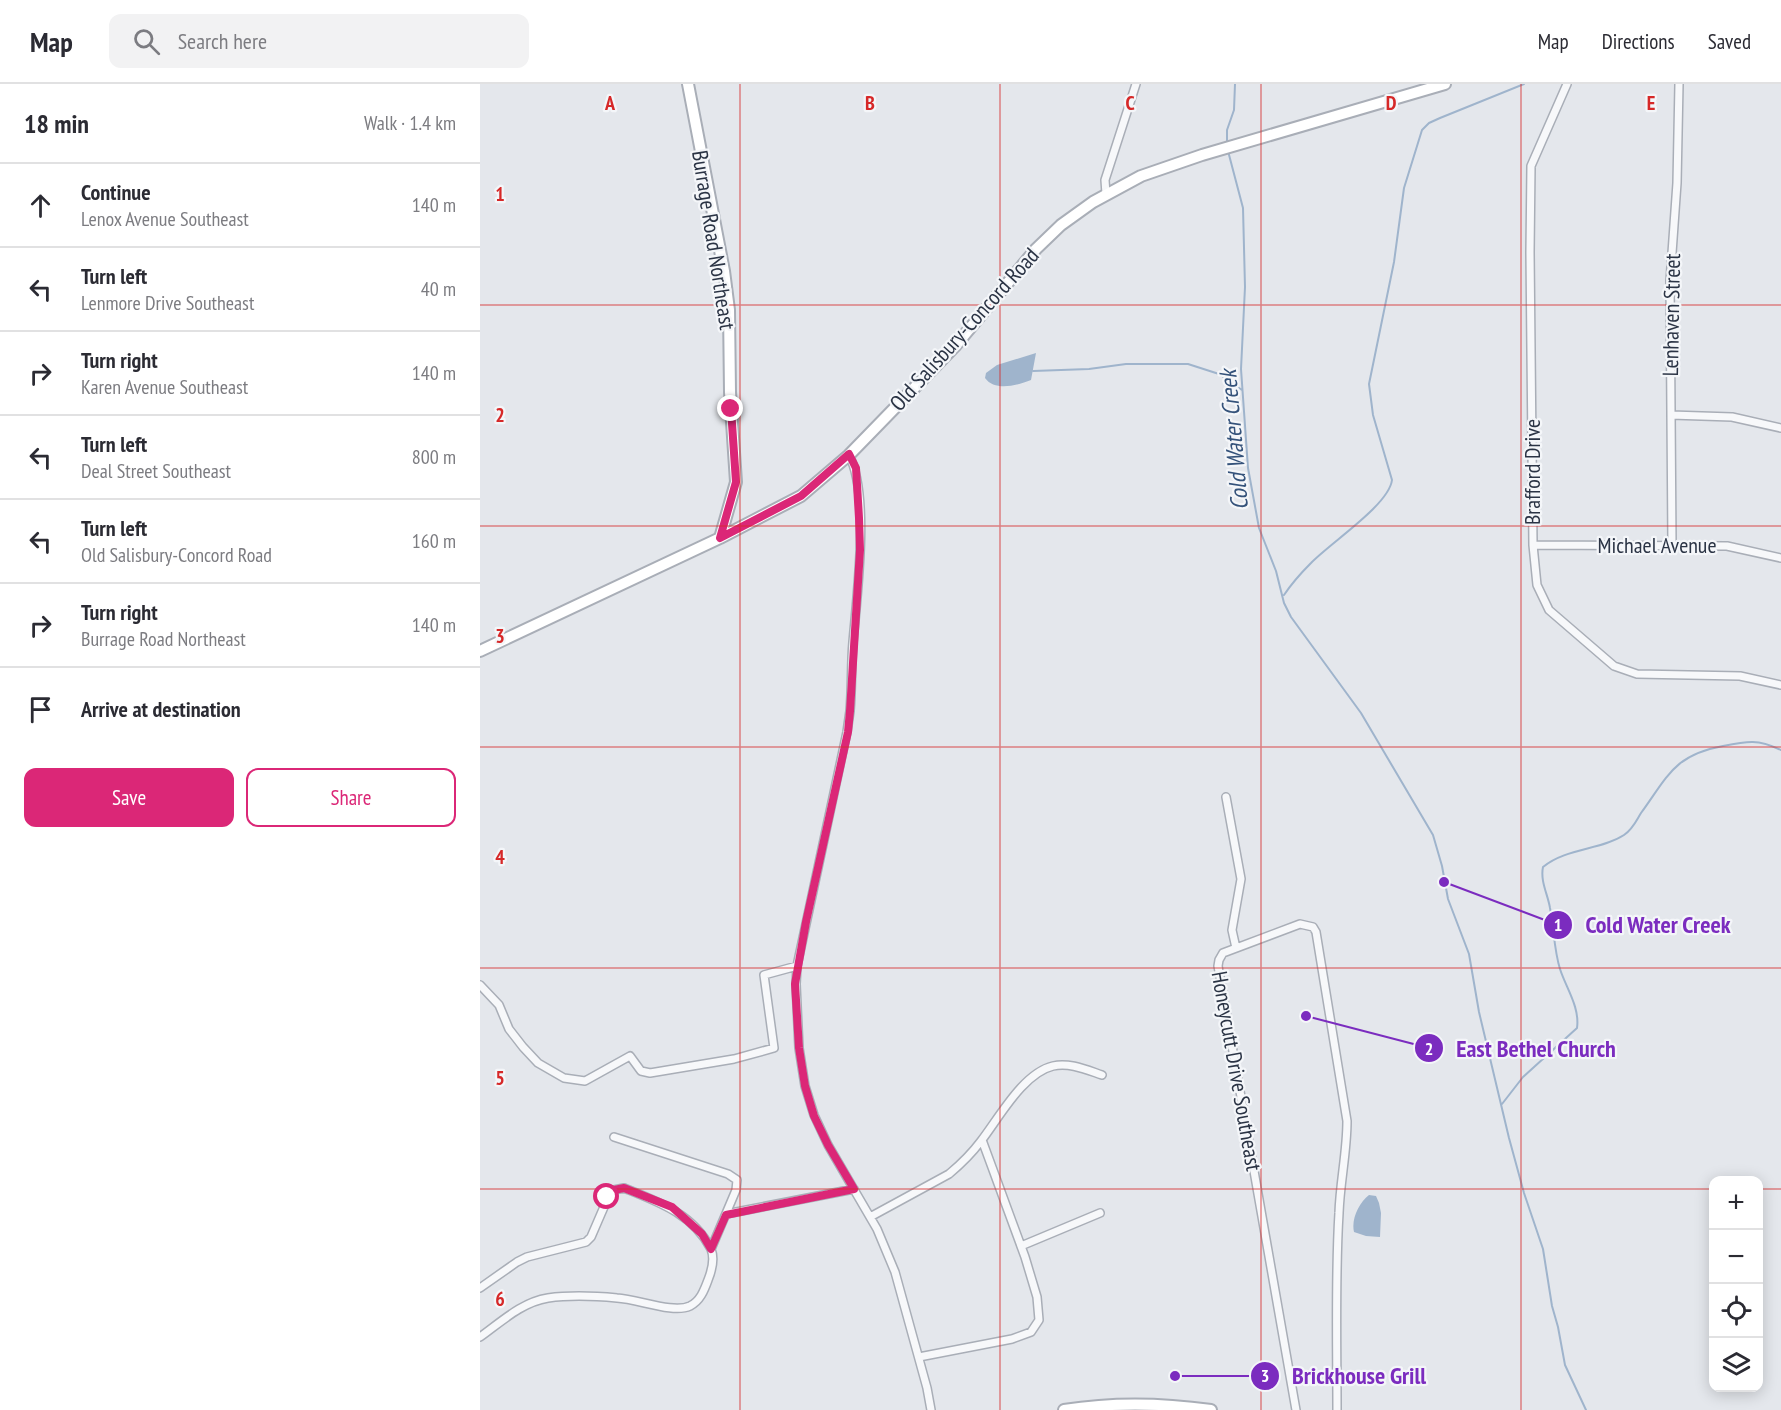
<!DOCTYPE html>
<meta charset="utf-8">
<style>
body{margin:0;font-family:"PT Sans Narrow",sans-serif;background:#f2f2f3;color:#2b2b33}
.controls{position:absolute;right:18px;bottom:18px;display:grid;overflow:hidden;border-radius:12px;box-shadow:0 3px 15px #0003}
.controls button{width:54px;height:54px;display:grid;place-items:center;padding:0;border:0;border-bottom:2px solid #e1e1e2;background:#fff;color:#2b2b33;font:30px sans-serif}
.stop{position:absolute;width:18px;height:18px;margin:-14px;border:4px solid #db2777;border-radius:50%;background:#fff}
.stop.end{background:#db2777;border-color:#fff;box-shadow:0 2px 6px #0008}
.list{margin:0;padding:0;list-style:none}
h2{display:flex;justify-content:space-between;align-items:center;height:78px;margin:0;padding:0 24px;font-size:26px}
h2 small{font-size:20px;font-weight:400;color:#7c7c81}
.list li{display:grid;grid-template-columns:39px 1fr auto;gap:18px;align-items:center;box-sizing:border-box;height:84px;padding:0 24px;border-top:2px solid #e1e1e2}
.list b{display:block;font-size:22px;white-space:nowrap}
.list p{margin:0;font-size:20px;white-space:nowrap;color:#7c7c81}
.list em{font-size:20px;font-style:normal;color:#7c7c81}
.actions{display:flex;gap:12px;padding:18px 24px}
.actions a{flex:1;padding:14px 0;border:2px solid #db2777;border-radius:12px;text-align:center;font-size:21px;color:#db2777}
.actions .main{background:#db2777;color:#fff}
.icon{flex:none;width:33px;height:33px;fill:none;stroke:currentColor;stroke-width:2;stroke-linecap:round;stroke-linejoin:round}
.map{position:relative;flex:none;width:1301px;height:1326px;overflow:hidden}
header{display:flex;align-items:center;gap:36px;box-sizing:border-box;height:84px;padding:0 30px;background:#fff;border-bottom:2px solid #e1e1e2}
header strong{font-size:28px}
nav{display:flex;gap:33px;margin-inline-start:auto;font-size:21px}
.search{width:420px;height:54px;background:#f2f2f3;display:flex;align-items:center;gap:15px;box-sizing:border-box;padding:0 21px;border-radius:12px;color:#7c7c81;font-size:22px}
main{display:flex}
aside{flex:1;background:#fff}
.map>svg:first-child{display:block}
.water{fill:#9fb4cc}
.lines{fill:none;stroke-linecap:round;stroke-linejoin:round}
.stream{stroke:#9fb4cc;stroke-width:2}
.street-casing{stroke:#a9aeb7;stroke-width:10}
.secondary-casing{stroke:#a9aeb7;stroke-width:14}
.street{stroke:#f7f8fa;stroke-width:7}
.secondary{stroke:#fff;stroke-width:10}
.route{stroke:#db2777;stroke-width:8}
.grid{fill:none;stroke:#d62828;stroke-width:1.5;stroke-opacity:0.55}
.labels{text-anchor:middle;stroke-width:4.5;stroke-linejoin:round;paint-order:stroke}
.street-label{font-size:22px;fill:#2b3445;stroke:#f4f6f9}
.water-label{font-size:24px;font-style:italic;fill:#34527a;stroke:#f4f6f9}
.grid-label{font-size:20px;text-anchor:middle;font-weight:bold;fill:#d62828;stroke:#f4f6f9;stroke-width:4.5;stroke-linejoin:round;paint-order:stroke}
.leader{fill:none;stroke:#7b2cbf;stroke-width:2}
.callout-dot{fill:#7b2cbf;stroke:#f4f6f9;stroke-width:2}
.mark-label{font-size:18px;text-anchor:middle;font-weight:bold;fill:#fff}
.callout-label{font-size:24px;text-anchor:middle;font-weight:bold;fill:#7b2cbf;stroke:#f4f6f9;stroke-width:4.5;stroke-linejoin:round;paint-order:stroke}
</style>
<header>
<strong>Map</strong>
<div class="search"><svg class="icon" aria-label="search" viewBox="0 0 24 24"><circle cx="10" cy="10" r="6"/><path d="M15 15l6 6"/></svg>Search here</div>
<nav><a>Map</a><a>Directions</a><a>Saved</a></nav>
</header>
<main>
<aside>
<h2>18 min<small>Walk · 1.4 km</small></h2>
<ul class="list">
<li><svg class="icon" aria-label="ahead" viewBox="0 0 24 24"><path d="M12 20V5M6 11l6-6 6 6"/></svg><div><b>Continue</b><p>Lenox Avenue Southeast</p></div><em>140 m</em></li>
<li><svg class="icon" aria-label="left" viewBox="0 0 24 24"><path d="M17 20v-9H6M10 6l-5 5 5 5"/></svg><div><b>Turn left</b><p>Lenmore Drive Southeast</p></div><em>40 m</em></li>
<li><svg class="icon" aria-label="right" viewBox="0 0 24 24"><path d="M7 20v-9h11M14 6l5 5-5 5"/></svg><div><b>Turn right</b><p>Karen Avenue Southeast</p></div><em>140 m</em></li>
<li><svg class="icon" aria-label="left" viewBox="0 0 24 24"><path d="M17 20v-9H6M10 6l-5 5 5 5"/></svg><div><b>Turn left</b><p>Deal Street Southeast</p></div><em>800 m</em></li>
<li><svg class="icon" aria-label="left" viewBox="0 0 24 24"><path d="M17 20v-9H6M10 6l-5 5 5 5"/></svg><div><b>Turn left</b><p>Old Salisbury-Concord Road</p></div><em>160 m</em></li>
<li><svg class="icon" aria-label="right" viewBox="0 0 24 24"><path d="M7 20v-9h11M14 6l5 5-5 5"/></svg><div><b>Turn right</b><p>Burrage Road Northeast</p></div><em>140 m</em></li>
<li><svg class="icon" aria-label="arrive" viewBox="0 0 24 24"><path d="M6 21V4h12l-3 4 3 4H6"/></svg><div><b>Arrive at destination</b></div></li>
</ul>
<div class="actions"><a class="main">Save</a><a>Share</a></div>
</aside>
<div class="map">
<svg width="1301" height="1326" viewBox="0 0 1301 1326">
<rect width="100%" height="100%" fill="#e4e7ec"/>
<path class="water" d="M556,269L551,296C538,301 515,308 505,294L506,289L517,281Z
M889,1111L896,1112L899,1119L901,1129L900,1153L886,1152L874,1148C871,1135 879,1119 889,1111Z"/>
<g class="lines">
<path class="stream" d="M747,59V46L754,26L755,0
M748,67L763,124L765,203L761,285L768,384L779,444L796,487L804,519L811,533L881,629L953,751L962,782L968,815L989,870L999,928L1029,1054L1044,1109L1063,1165L1072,1222L1078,1243L1085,1281L1106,1326
M553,287L609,285L646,280H708L739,290L762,306
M804,511C812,499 821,489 831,479C850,459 909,421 912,396L893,331L889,300L914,178L924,104L942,46L949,39L960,34L1044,0
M1022,1020L1043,993L1097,944C1100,923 1086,904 1080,885C1074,866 1074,845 1070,824C1068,811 1060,797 1063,783C1086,764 1121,766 1144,751C1153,745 1156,737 1161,729C1188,692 1194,671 1243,662C1268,657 1278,655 1301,666"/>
<g class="street-casing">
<path id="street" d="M1087,0L1051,82L1050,168L1053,461L1057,501L1069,526L1134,582L1157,590L1260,592L1301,601
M626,110L625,96L656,0
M1191,331L1252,333L1301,344
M369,371C390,411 377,510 373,558C371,580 372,604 370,627L367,648L317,882L316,900L319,964L325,1002L334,1031L348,1061L397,1145L415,1188L447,1304L451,1326
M1053,461L1247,462L1301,474
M1192,461L1190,197L1197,99L1199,0
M746,713L761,795L752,846L756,864
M0,901L19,921L29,945L43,963L58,979L84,994L105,997L150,972L161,987L170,989L254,975L294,964L284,891L317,882
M246,1130L374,1105
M390,1133L469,1090C481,1080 492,1069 501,1057C519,1034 543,989 573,982C589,978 607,986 622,991
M541,1162L620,1129
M0,1204L37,1178L47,1173L106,1158L111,1153L130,1109L134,1106L144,1104C179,1118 213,1130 231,1165
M0,1253C21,1238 42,1218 68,1214C90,1211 115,1212 137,1214C158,1215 193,1230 210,1222C220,1217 224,1207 228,1196C232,1186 235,1175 231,1165L256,1106L257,1096L248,1090L134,1053
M439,1273L532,1255L551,1248L559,1236L557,1213L545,1173L502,1056
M816,1326L738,882L739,876L743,869L820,840L833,843L836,848L867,1037C867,1068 860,1098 859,1129C855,1194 857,1260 857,1326"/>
</g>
<g class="secondary-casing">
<path id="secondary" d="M208,0L244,187L249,226L250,308L256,398L240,454
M0,567L240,454L321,412L369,371L476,261L556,165L581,141L613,118L661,92L722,71L965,0
M584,1326C633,1318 682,1319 731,1326"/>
</g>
<use href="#street" class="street"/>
<use href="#secondary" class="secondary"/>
</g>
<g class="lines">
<path class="route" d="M127,1113L134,1106L144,1104L192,1123L222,1150L231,1165L246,1131L374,1105L348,1061L334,1032L325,1002L319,964L315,900L326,838L368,648L370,627L380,466L379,434L376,384L369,370L321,412L240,454L256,398L251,325"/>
</g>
<path class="grid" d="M260,0V1326M520,0V1326M781,0V1326M1041,0V1326M0,221H1301M0,442H1301M0,663H1301M0,884H1301M0,1105H1234M1278,1105H1301"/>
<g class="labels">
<g class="street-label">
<text transform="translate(234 156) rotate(81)" y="8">Burrage Road Northeast</text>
<text transform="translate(1191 231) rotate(-89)" y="8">Lenhaven Street</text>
<text transform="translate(484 245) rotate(-48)" y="8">Old Salisbury-Concord Road</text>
<text transform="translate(1052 388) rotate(-90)" y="8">Brafford Drive</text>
<text x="1177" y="469">Michael Avenue</text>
<text transform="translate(757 987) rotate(80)" y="8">Honeycutt Drive Southeast</text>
</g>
<g class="water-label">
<text transform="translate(754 356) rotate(-95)" y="8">Cold Water Creek</text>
</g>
</g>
<g class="grid-label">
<text x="130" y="26">A</text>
<text x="390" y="26">B</text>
<text x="650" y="26">C</text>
<text x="911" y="26">D</text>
<text x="1171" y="26">E</text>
<text x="20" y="117">1</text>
<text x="20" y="338">2</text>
<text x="20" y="559">3</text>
<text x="20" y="780">4</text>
<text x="20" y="1001">5</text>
<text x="20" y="1222">6</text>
</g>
<path class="leader" d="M964 798L1078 841M826 932L949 964M695 1292L785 1292"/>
<g class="callout-dot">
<circle cx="964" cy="798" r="6"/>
<circle cx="826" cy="932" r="6"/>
<circle cx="695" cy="1292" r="6"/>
<circle cx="1078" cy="841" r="15"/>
<circle cx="949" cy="964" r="15"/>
<circle cx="785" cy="1292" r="15"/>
</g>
<g class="mark-label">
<text x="1078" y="847">1</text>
<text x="949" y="971">2</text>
<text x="785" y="1298">3</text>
</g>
<g class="callout-label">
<text x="1178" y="849">Cold Water Creek</text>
<text x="1056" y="973">East Bethel Church</text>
<text x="879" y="1300">Brickhouse Grill</text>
</g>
</svg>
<div class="controls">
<button>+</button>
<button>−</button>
<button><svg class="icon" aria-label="locate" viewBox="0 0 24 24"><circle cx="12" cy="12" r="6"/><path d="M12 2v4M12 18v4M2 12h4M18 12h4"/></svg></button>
<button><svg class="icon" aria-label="layers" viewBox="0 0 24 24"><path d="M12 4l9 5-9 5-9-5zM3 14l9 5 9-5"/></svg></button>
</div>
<div class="stop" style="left:127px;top:1113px"></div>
<div class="stop end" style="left:251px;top:325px"></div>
</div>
</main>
